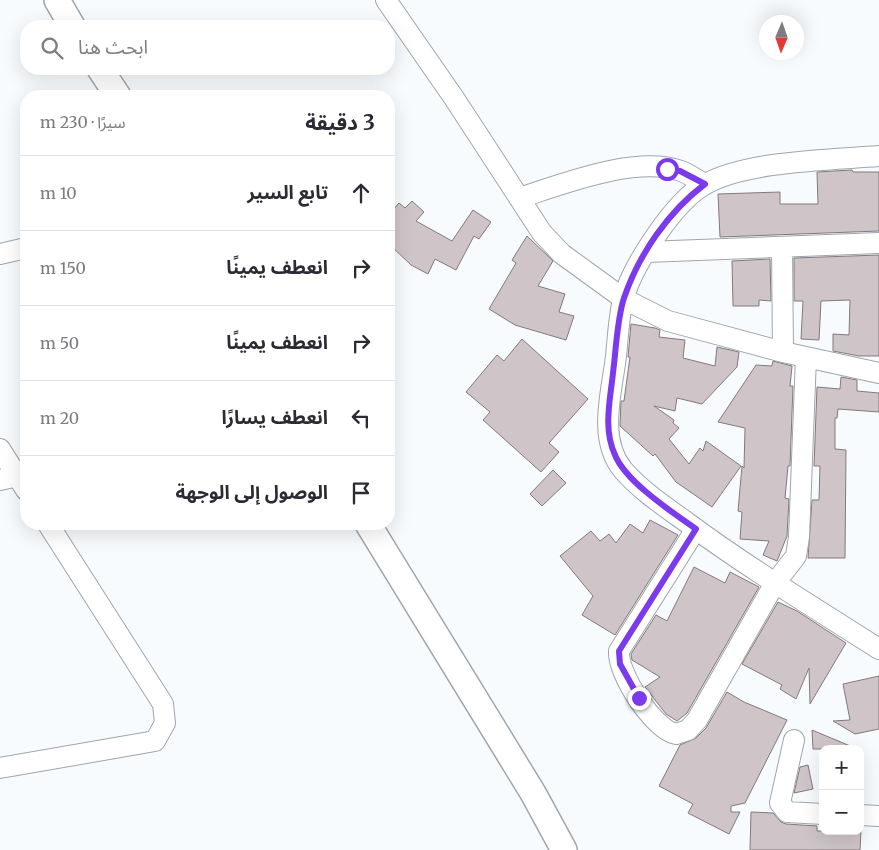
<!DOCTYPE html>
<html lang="ar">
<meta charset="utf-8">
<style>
body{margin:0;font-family:Merriweather,"Noto Sans Arabic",serif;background:#f7f7f7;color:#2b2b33;direction:rtl}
.controls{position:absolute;right:15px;bottom:15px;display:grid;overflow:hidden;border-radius:10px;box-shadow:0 5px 20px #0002}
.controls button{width:45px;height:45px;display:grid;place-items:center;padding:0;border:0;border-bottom:1px solid #e1e1e2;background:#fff;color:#2b2b33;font:25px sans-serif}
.compass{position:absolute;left:759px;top:15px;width:45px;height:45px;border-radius:50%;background:#fff;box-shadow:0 5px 20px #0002;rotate:182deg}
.stop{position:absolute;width:15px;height:15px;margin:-11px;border:4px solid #7c3aed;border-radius:50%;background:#fff}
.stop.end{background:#7c3aed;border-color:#fff;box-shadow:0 1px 5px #0008}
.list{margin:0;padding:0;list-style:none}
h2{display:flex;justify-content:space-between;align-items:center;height:65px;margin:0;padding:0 20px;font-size:21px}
h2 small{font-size:16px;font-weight:400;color:#7c7c81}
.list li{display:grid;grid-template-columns:32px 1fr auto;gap:15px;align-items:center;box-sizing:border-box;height:75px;padding:0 20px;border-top:1px solid #e1e1e2}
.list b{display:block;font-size:19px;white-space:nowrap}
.list em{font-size:16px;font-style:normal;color:#7c7c81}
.icon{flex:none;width:28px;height:28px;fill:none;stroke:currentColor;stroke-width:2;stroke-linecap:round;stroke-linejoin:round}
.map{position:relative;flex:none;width:879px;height:850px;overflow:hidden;direction:ltr}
.search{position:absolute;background:#fff;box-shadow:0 5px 20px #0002;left:20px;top:20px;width:375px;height:55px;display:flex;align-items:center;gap:12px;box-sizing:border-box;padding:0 18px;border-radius:20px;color:#7c7c81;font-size:19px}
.panel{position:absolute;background:#fff;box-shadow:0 5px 20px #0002;left:20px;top:90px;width:375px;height:440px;border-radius:20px;direction:rtl}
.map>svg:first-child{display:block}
.building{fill:#cfc5c8;stroke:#82797c}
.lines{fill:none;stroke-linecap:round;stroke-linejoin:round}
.minor-casing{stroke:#9ea6ac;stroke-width:22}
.tertiary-casing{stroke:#9ea6ac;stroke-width:28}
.minor{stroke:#fff;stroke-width:20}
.tertiary{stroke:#fff;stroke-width:25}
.route{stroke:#7c3aed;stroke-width:6}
</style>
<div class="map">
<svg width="879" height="850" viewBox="0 0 879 850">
<rect width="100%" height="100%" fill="#f8fbfe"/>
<path class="building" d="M852,170L853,172H879V231L720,237L718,194L780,192V204H818L817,172Z
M412,201L424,212L416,221L452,241L473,210L491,222L479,239L474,236L456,270L435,259L428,274L411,265L389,244V214L399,203L405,208Z
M527,236L553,261L538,286L565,294L559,312L574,316L566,340L515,325L489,309L516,263L512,260Z
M879,255V356H859L833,351V334L849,335L850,300L821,301L819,340L801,339L803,301H794V258Z
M770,259L771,301L759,300V306H733L732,261Z
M631,324L655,328L660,330L659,337L685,340L683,358L715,366L717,347L739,352L737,367L702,404L677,398L675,411L654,406L674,420L673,423L679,428L669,439L689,464L700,448L703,451L706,441L741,466L712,507L676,482L655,454L653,456L620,426L621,401H624L630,357H628Z
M522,339L588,399L549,443L559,452L541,472L483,420L490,412L466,392L497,355L504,361Z
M773,361L792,366L790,386H793L790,466H788L785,498L789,499L787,536L777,561L763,555L769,541L740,539L742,512L738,511L742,466L744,468L745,428L718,422L756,365L772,366Z
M841,377L857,380V391L879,393V412L838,409L837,418H835V449L846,450L845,558H808L812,500H819L820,466H814L817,387L840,389Z
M553,470L566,483L542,506L530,494Z
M650,520L678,535L615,635L582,615L593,596L560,556L591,531L600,541L609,534L616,543L630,524L643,533Z
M694,567L725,583L730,572L759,587L687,713L677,721L666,714L645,687L660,677L632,660L631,654L656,615L667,621Z
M778,602L797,611L846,643L810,704L809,668L796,699L780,689L782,685L742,664Z
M879,676V729L855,734L833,721L850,720L843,684Z
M727,692L744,702L787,720L745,803L731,806V812H740L729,834L688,813L693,804L659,786L680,745L696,738L706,728Z
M812,730L855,748V749H813Z
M808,765L813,789L794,793L800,767Z
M751,812L773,813L781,822L786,824L817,826V831H861L860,850H750Z"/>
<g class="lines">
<g class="minor-casing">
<path id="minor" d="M386,0L454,98L542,233L562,254L624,299L668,321L783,352L879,373
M879,156C831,160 744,161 704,185C674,202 632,266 623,300C618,320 618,343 615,364C610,398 599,441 623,470C641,491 667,508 689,524C750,569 815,608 879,649
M519,198C563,184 636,155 681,171C689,174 697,180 705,184
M782,248L783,352
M646,252L879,243
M0,254L26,248
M0,449L26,490
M0,480L17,476
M696,529L619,651C617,673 654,730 676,734L688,730L697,720L775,583L796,556L799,537L806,357
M794,740L780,803L787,812L823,814
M0,768L155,741L165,723L163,704L48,524
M860,815L879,816"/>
</g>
<g class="tertiary-casing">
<path id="tertiary" d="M57,0L72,26
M100,69L118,96
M368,524L533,793L564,850"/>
</g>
<use href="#minor" class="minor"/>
<use href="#tertiary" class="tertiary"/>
</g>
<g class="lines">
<path class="route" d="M639,698L620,664L619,651L696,529C672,512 626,482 615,455C603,429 610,401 613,373C616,350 617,319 624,298C639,254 668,212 705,184L680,171L667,169"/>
</g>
</svg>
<div class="controls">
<button>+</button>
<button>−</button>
</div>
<svg class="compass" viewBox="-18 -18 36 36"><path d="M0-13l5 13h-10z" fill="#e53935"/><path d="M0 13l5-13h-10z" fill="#7c7c81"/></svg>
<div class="stop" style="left:667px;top:169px"></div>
<div class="stop end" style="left:639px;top:698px"></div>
<div class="search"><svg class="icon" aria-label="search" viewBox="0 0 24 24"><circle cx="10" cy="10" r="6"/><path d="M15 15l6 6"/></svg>ابحث هنا</div>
<section class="panel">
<h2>3 دقيقة<small>سيرًا · 230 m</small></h2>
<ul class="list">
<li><svg class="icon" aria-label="ahead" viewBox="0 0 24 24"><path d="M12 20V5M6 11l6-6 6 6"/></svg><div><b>تابع السير</b></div><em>10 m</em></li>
<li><svg class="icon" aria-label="right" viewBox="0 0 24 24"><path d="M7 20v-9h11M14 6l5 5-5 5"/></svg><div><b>انعطف يمينًا</b></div><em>150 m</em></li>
<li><svg class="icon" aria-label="right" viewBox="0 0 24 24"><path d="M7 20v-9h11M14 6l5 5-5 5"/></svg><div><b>انعطف يمينًا</b></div><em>50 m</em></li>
<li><svg class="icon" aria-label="left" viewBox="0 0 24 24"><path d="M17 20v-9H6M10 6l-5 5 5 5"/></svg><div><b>انعطف يسارًا</b></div><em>20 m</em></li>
<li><svg class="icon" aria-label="arrive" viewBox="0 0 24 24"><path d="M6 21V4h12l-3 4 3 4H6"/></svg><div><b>الوصول إلى الوجهة</b></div></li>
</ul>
</section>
</div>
